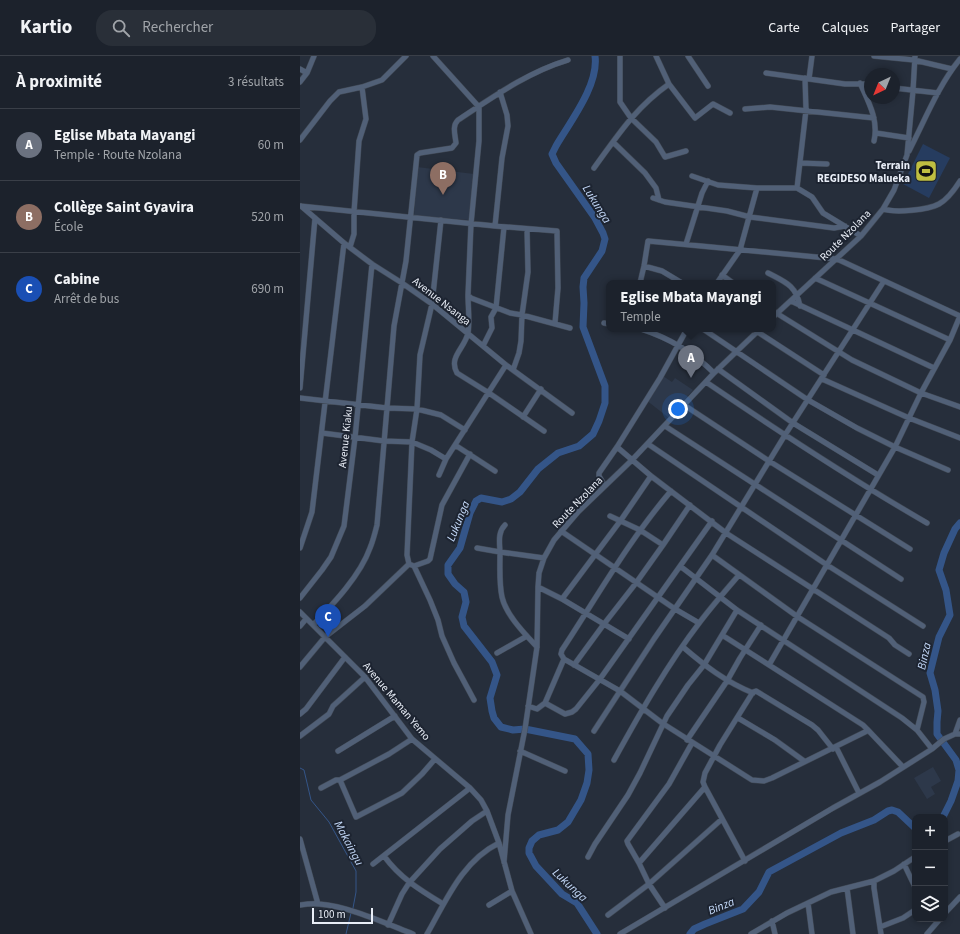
<!DOCTYPE html>
<html lang="fr">
<meta charset="utf-8">
<style>
body{margin:0;font-family:"Source Sans 3",sans-serif;background:#292f38;color:#f1f3f6}
.controls{position:absolute;right:12px;bottom:12px;display:grid;overflow:hidden;border-radius:8px;box-shadow:0 2px 6px #0003}
.controls button{width:36px;height:36px;display:grid;place-items:center;padding:0;border:0;border-bottom:1px solid #3a3f48;background:#1c222c;color:#f1f3f6;font:20px sans-serif}
.compass{position:absolute;left:564px;top:12px;width:36px;height:36px;border-radius:50%;background:#1c222c;box-shadow:0 2px 6px #0003;rotate:223deg}
.scale{position:absolute;left:12px;bottom:10px;width:61px;box-sizing:border-box;padding-left:4px;border:2px solid #e9eef7;border-top:0;font-size:11px;line-height:14px;white-space:nowrap;color:#e9eef7;-webkit-text-stroke:3px #1d2431;paint-order:stroke}
.you{position:absolute;left:378px;top:353px;width:14px;height:14px;margin:-10px;border:3px solid #fff;border-radius:50%;background:#1a73e8;box-shadow:0 0 0 6px #1a73e833}
.badge{display:grid;place-items:center;width:26px;height:26px;border-radius:50%;background:#ea580c;color:#fff;font-size:13px;font-weight:700}
.pin{position:absolute;translate:-50% -33px;filter:drop-shadow(0 1px 2px #0008)}
.pin::after{content:'';position:absolute;top:21px;width:14px;height:12px;background:inherit;clip-path:polygon(0 0,100% 0,50% 100%)}
.popup{position:absolute;left:306px;top:224px;width:170px;height:52px;box-sizing:border-box;display:grid;place-content:center;border-radius:8px;background:#1c222c;filter:drop-shadow(0 1px 3px #0005);font-size:13px;white-space:nowrap;color:#a0a4a9}
.popup b{font-size:15px;color:#f1f3f6}
.popup::after{content:'';position:absolute;left:50%;top:100%;margin-left:-8px;border:8px solid transparent;border-top-color:#1c222c}
.list{margin:0;padding:0;list-style:none}
h2{display:flex;justify-content:space-between;align-items:center;height:52px;margin:0;padding:0 16px;font-size:17px}
h2 small{font-size:13px;font-weight:400;color:#a0a4a9}
.list li{display:grid;grid-template-columns:26px 1fr auto;gap:12px;align-items:center;box-sizing:border-box;height:72px;padding:0 16px;border-top:1px solid #3a3f48}
.list b{display:block;font-size:15px;white-space:nowrap}
.list p{margin:0;font-size:13px;white-space:nowrap;color:#a0a4a9}
.list em{font-size:13px;font-style:normal;color:#a0a4a9}
.icon{flex:none;width:22px;height:22px;fill:none;stroke:currentColor;stroke-width:2;stroke-linecap:round;stroke-linejoin:round}
.map{position:relative;flex:none;width:660px;height:878px;overflow:hidden}
header{display:flex;align-items:center;gap:24px;box-sizing:border-box;height:56px;padding:0 20px;background:#1c222c;border-bottom:1px solid #3a3f48}
header strong{font-size:19px}
nav{display:flex;gap:22px;margin-inline-start:auto;font-size:14px}
.search{width:280px;height:36px;background:#292f38;display:flex;align-items:center;gap:10px;box-sizing:border-box;padding:0 14px;border-radius:16px;color:#a0a4a9;font-size:15px}
main{display:flex}
aside{flex:1;background:#1c222c}
.map>svg:first-child{display:block}
.built{fill:#2d384a}
.green{fill:#263c5f}
.lines{fill:none;stroke-linecap:round;stroke-linejoin:round}
.stream{stroke:#345588;stroke-width:1}
.river{stroke:#345588;stroke-width:7}
.minor-casing{stroke:#414955;stroke-width:6}
.minor{stroke:#516077;stroke-width:5}
.labels{text-anchor:middle;stroke-width:4;stroke-linejoin:round;paint-order:stroke}
.poi-label{font-size:11px;font-weight:bold;fill:#e9eef7;stroke:#1d2431;text-anchor:end}
.street-label{font-size:11px;fill:#e9eef7;stroke:#1d2431}
.water-label{font-size:12px;font-style:italic;fill:#c5dafa;stroke:#1d2431}
</style>
<header>
<strong>Kartio</strong>
<div class="search"><svg class="icon" aria-label="search" viewBox="0 0 24 24"><circle cx="10" cy="10" r="6"/><path d="M15 15l6 6"/></svg>Rechercher</div>
<nav><a>Carte</a><a>Calques</a><a>Partager</a></nav>
</header>
<main>
<aside>
<h2>À proximité<small>3 résultats</small></h2>
<ul class="list">
<li><span class="badge" style="background:#6b7280">A</span><div><b>Eglise Mbata Mayangi</b><p>Temple · Route Nzolana</p></div><em>60 m</em></li>
<li><span class="badge" style="background:#8d6e63">B</span><div><b>Collège Saint Gyavira</b><p>École</p></div><em>520 m</em></li>
<li><span class="badge" style="background:#1a4fb4">C</span><div><b>Cabine</b><p>Arrêt de bus</p></div><em>690 m</em></li>
</ul>
</aside>
<div class="map">
<svg width="660" height="878" viewBox="0 0 660 878">
<rect width="100%" height="100%" fill="#262e3b"/>
<path class="built" d="M117,111L174,118L169,164L114,160Z
M363,320L372,326L375,322L393,334L369,362L346,344Z
M633,711L641,725L631,731L635,738L627,743L614,722Z"/>
<path class="green" d="M623,88L650,102L629,142L603,128Z"/>
<g class="lines">
<path class="stream" d="M0,712L4,714L11,744L29,766L56,815V836L53,852
M46,878L51,857"/>
<path class="river" d="M295,0C299,29 270,66 256,90L252,98L256,107L295,162L303,177L305,183L302,195L284,222L283,231L284,247L283,271L305,330V347L299,365L293,378L279,390L258,397L238,413L220,436L211,443L202,446L181,442L176,445L170,457L160,492L148,509V518L155,528L164,536L166,546L162,561L164,570L192,606L197,619L190,642L192,655L194,662L201,671L213,674L225,673L275,683L288,698L289,714L287,727L281,744L268,766L258,774L239,779L232,785L229,792V797L236,810L262,838L277,847L297,878
M643,761L651,745L658,725L659,714L656,704L637,678V666L638,655L635,634L630,617L639,581L650,559L646,534L639,514L644,497L655,473L660,467
M390,878L394,873L405,868L443,853L459,836L469,816L541,777L574,764L588,755L592,754L598,756L615,772"/>
<g class="minor-casing">
<path id="minor" d="M133,0L179,51V85L171,168L168,239L171,242L210,257L222,259L270,272
M320,0V46L331,62L356,86L365,101L386,95
M356,0L369,28L395,62L413,48L430,57
M388,0L408,30
M574,0L614,4L652,13
M0,13L7,17
M466,17L545,28H570
M509,23L512,0
M0,26L7,17L14,0
M560,27C568,45 579,64 574,85
M594,32L638,37
M445,53L470,51L574,62
M576,77L609,82
M0,84L30,45L39,36L62,31L82,24L106,0
M313,86L345,117L356,132L359,144
M609,95C625,64 638,30 660,3
M500,107L527,108
M294,112C318,79 335,52 369,28
M392,120L418,129L457,132H497L512,141L523,157L561,180
M497,132L506,54L505,22
M353,142L365,146L427,155L450,161L534,172L545,170
M0,150L195,170L257,175L258,232L255,267
M1,150L44,187L72,208L102,227L132,248L206,309L272,357
M583,153C596,157 628,154 639,148C648,143 655,133 660,125
M195,170L202,102L208,70L207,59L200,36
M386,188L402,137L408,125
M50,191L54,178V156L59,85L66,63L62,31
M344,210L362,215L382,227
M468,217C485,226 496,229 500,250
M422,219L433,227
M515,222L650,284
M340,227L344,210L348,185L537,203L660,260
M417,227L440,194L457,132
M168,239C168,251 170,265 168,277C165,292 148,301 157,317L189,337L244,375
M491,245L634,312
M473,255L552,304L621,337L660,351
M473,261L561,180L583,153L594,134L607,99L613,35L615,0
M304,267L309,268
M341,273C369,282 393,296 414,317
M403,273L508,344L557,372L595,391L648,414
M453,273L524,319
M183,290L192,272L191,261L196,252L204,171
M418,313L493,367L578,419
M213,314L219,297L221,285L222,259L228,216L227,173
M522,323L609,362L660,382
M406,326C478,375 551,423 627,467
M0,332L15,162
M0,342L87,352L117,353L141,359L165,374
M384,349L469,405L610,493
M223,361L241,333
M365,370L601,523
M22,377L84,385L112,386L131,394L146,403
M348,388L527,509L623,570
M155,389L195,415
M317,391L351,420L426,477L589,582L595,589L609,598
M139,419L146,403L206,309
M305,430L299,420V417L317,391L360,322L387,273
M371,435C329,484 297,541 262,594L261,598L264,603L320,635L362,667L452,724L464,725L472,722L567,675L566,672L563,669L422,579
M310,460L340,474L363,489
M205,469C197,477 200,488 200,498C200,512 199,527 202,541C206,559 225,578 237,591
M261,475L375,553L399,567
M0,492L12,456L44,187
M177,492L200,496L244,502
M412,499L498,561L623,641L624,646L617,674
M109,508L107,499L112,386L117,353L120,299L132,248L141,164
M109,508L114,510L130,544L138,564L142,580L154,607L174,644
M114,510L128,505L130,503L142,449L170,398
M380,510L437,554L602,662L617,674L632,693
M238,531L262,543L329,583
M0,542L22,514L31,501L44,470L55,382L72,208
M262,543L321,464L351,420
M0,556L65,621L112,683L170,732L181,744L187,755L199,787L212,835L231,878
M13,569C33,548 60,520 70,492C73,485 75,477 77,469L94,270L106,205L117,99L120,97L152,92L156,87C155,78 152,70 158,64C193,41 228,16 268,4
M0,570L6,563
M383,591C405,610 426,626 453,637
M197,597L227,580
M274,609L304,568L336,527L363,489L390,449
M469,609L595,391L621,337L650,284L660,260
M0,611L25,581L65,550L109,508
M245,647L265,658L272,656L276,653L300,623L412,465
M228,650L237,653L245,647L264,603
M0,658L6,653L45,601
M438,662L475,684L504,705
M567,673L603,711
M294,675L354,583L412,499L485,379L584,225
M655,678L660,664
M0,680L29,658L33,650L65,621
M387,684L427,625L440,602L461,569
M536,691L559,737
M38,695L95,660
M220,695L265,715
M314,704C340,657 367,609 400,566C412,550 426,534 439,519
M40,724L89,698L112,683
M21,732L36,724H40L56,761L102,737L122,718L135,703
M0,783L18,848
M645,785L658,778
M84,800C100,822 120,834 143,848
M288,801L295,788L328,739L340,717L367,660L388,629L404,609L437,554
M445,805L405,731L403,726L405,717L420,689L453,636L456,635L512,669L518,674L533,693
M204,806L208,759L225,673L237,591L238,531L239,517L244,502L254,484L278,456L332,404L414,317L460,273
M339,807L405,731
M73,808L170,732
M604,808L615,831
M574,825V832L581,878
M547,832L553,878
M508,847L512,878
M0,849C6,848 13,847 19,848C48,850 85,867 113,878
M189,849L212,835
M365,852L349,828L339,807L328,788L327,785L369,728L392,687
M645,857L660,841
M308,859L349,828L422,763
M472,865L475,878
M88,869L102,838L109,827L140,793L172,765L187,755
M580,871L603,862L615,854
M127,878C146,845 162,805 199,787
M320,878L533,752L580,726L632,693L644,683L655,678H660
M451,878L487,857L531,836L574,825L594,815L615,801
M627,878L640,863"/>
</g>
<use href="#minor" class="minor"/>
</g>
<defs>
<g id="stadium-square" transform="scale(1.15)"><rect x="-9" y="-9" width="18" height="18" rx="4" fill="#bfbe41" stroke="#1d2431"/><path d="M0-5a6.5 5 0 1 0 0 10a6.5 5 0 1 0 0-10ZM-3.5-1.8h7v3.6h-7Z" fill="#111"/></g>
</defs>
<g fill-rule="evenodd">
<use href="#stadium-square" x="626" y="115"/>
</g>
<g class="labels">
<g class="poi-label">
<text x="610" y="113">Terrain<tspan x="610" dy="13">REGIDESO Malueka</tspan></text>
</g>
<g class="street-label">
<text transform="translate(545 179) rotate(-45)" y="4">Route Nzolana</text>
<text transform="translate(142 245) rotate(38)" y="4">Avenue Nsanga</text>
<text transform="translate(45 381) rotate(-84)" y="4">Avenue Kiaku</text>
<text transform="translate(277 446) rotate(-46)" y="4">Route Nzolana</text>
<text transform="translate(97 645) rotate(50)" y="4">Avenue Maman Yemo</text>
</g>
<g class="water-label">
<text transform="translate(297 148) rotate(58)" y="4">Lukunga</text>
<text transform="translate(158 465) rotate(-68)" y="4">Lukunga</text>
<text transform="translate(624 600) rotate(-78)" y="4">Binza</text>
<text transform="translate(49 787) rotate(62)" y="4">Makaingu</text>
<text transform="translate(270 829) rotate(43)" y="4">Lukunga</text>
<text transform="translate(421 850) rotate(-22)" y="4">Binza</text>
</g>
</g>
</svg>
<div class="controls">
<button>+</button>
<button>−</button>
<button><svg class="icon" aria-label="layers" viewBox="0 0 24 24"><path d="M12 4l9 5-9 5-9-5zM3 14l9 5 9-5"/></svg></button>
</div>
<svg class="compass" viewBox="-18 -18 36 36"><path d="M0-13l5 13h-10z" fill="#e53935"/><path d="M0 13l5-13h-10z" fill="#a0a4a9"/></svg>
<div class="scale">100 m</div>
<div class="you"></div>
<div class="pin badge" style="left:391px;top:322px;background:#6b7280">A</div>
<div class="popup"><b>Eglise Mbata Mayangi</b>Temple</div>
<div class="pin badge" style="left:143px;top:139px;background:#8d6e63">B</div>
<div class="pin badge" style="left:28px;top:581px;background:#1a4fb4">C</div>
</div>
</main>
